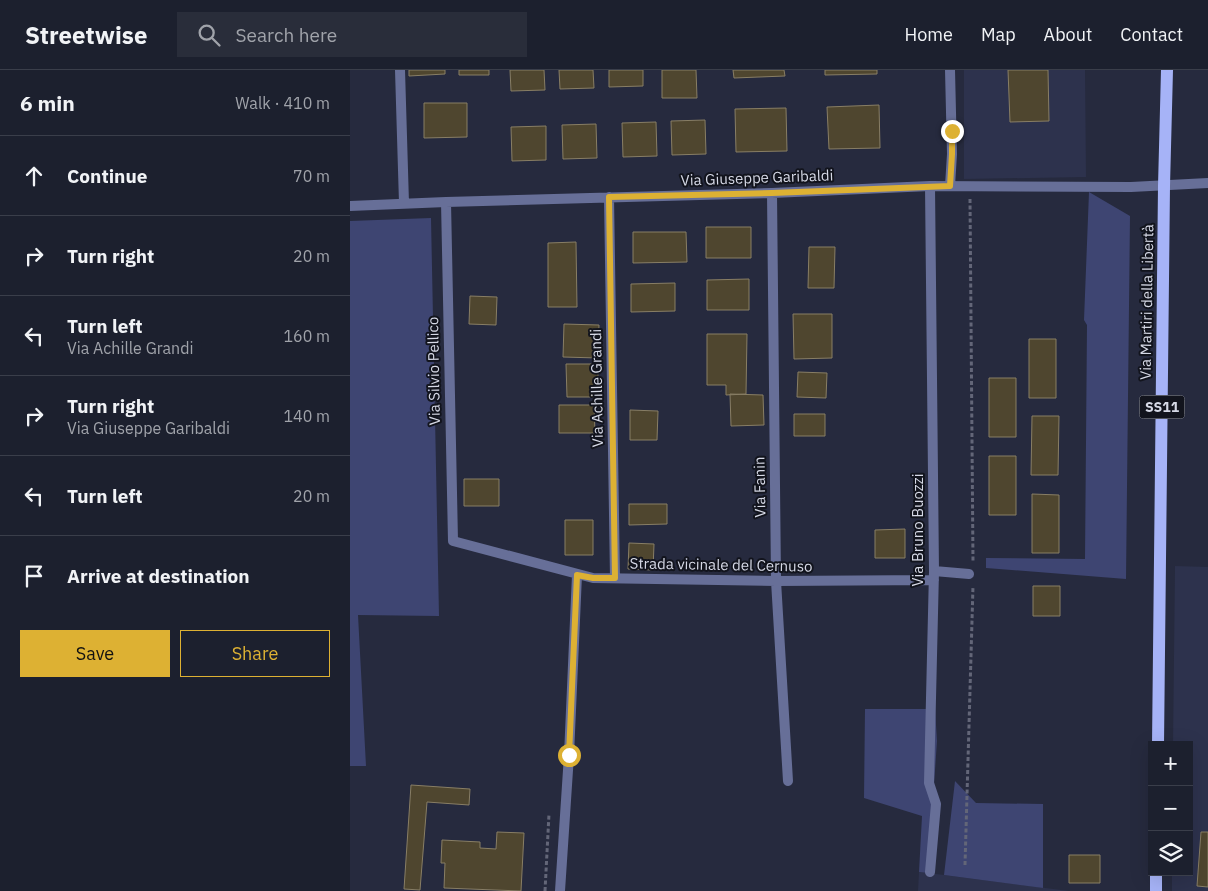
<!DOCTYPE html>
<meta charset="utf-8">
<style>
body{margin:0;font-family:"IBM Plex Sans",sans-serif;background:#292d3a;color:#f1f3f6}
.controls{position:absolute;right:15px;bottom:15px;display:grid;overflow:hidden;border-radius:0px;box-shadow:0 5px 20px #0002}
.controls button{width:45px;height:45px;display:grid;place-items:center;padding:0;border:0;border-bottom:1px solid #3a3e4a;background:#1c202e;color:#f1f3f6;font:25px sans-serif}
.stop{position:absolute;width:15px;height:15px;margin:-11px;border:4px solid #ddb133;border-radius:50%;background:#fff}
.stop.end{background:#ddb133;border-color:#fff;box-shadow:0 1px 5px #0008}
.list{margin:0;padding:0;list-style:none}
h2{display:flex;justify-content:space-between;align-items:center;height:65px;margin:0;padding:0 20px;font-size:21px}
h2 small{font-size:16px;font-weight:400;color:#a0a3aa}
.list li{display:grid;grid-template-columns:32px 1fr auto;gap:15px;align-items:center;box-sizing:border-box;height:80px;padding:0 20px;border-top:1px solid #3a3e4a}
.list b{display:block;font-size:19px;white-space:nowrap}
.list p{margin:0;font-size:16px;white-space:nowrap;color:#a0a3aa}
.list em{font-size:16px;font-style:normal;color:#a0a3aa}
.actions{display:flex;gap:10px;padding:15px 20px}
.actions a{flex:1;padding:11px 0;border:1px solid #ddb133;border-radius:0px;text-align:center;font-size:18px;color:#ddb133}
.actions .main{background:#ddb133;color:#111}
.icon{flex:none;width:28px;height:28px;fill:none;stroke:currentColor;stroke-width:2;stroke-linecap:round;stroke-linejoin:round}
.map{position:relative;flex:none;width:858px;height:821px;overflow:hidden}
header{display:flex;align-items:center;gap:30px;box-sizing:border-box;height:70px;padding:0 25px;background:#1c202e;border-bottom:1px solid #3a3e4a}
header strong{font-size:24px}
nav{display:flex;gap:28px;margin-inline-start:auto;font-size:18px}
.search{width:350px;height:45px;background:#292d3a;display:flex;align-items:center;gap:12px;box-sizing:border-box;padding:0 18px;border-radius:0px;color:#a0a3aa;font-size:19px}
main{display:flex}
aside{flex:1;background:#1c202e}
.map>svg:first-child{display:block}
.built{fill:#2d324d}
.green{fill:#3e4572}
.building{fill:#4f462f;stroke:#887e65}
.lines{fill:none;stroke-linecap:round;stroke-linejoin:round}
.path{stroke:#636678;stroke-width:3;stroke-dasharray:4 2.5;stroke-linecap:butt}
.street{stroke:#676f98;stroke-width:10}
.primary{stroke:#a6b3f7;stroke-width:12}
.route{stroke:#ddb133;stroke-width:6}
.labels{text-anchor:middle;stroke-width:4;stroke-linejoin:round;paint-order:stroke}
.shield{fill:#12141d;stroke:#9b9eaa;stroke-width:1}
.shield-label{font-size:14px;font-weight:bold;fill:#d6d9e6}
.street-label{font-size:15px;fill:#d6d9e6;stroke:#12141d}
</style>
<header>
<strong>Streetwise</strong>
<div class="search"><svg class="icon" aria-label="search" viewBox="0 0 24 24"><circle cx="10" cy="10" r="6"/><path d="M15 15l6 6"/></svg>Search here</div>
<nav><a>Home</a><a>Map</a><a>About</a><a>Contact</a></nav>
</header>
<main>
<aside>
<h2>6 min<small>Walk · 410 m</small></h2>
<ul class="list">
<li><svg class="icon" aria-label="ahead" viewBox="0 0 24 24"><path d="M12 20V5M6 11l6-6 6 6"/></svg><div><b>Continue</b></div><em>70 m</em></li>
<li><svg class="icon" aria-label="right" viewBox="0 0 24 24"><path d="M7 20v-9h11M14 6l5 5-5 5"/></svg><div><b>Turn right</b></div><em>20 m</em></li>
<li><svg class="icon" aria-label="left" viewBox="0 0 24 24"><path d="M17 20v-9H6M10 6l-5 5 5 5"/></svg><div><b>Turn left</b><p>Via Achille Grandi</p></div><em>160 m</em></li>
<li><svg class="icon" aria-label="right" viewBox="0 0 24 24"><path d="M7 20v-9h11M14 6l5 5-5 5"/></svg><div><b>Turn right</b><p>Via Giuseppe Garibaldi</p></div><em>140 m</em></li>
<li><svg class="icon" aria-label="left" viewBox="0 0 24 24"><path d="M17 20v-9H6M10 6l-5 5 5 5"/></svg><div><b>Turn left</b></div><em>20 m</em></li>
<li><svg class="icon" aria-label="arrive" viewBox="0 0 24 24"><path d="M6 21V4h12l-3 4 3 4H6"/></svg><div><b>Arrive at destination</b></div></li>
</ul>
<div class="actions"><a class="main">Save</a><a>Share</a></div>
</aside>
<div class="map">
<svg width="858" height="821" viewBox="0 0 858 821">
<rect width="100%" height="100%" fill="#262a3e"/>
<path class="built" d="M614,0H735L736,107L614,109Z
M825,496L858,497V821H822V802H839V675H823Z
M569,802L594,805L719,821H568Z"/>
<path class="green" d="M739,122L780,146L776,509L636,498V488L735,489L737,255L734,250Z
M81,148L89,546L8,545L16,696H0V151Z
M515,639H585L587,671L578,803L569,802L572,746L514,728Z
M605,711L626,733L693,734V818L594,805Z"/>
<path class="building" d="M59,0H95V4L59,6Z
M109,0H139V5H109Z
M160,0H194L195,20L161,21Z
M209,0H243L244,18L210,19Z
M259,0H293V16L259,17Z
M312,0H346L347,28H312Z
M383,0H434L435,6L384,8Z
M475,0H527V4L475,5Z
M658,0H698L699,51L660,52Z
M74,33H117V67L74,68Z
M529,35L530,78L479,79L477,37Z
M436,38L437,81L386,82L385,39Z
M355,50L356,84L322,85L321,51Z
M306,52L307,86L273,87L272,53Z
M246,54L247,88L213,89L212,55Z
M196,56V90L162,91L161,57Z
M356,157H401V188H356Z
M283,162H336L337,192L283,193Z
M226,172L227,237H198V173Z
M459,177H485L484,218H458Z
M399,209V240H357V210Z
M325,213V241L281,242V214Z
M120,226L147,227L146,255L119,254Z
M443,244H482V288L444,289Z
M214,254L249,255L248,288L213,287Z
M357,264H397L396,324L376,325V315H357Z
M679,269H706V328H679Z
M216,294H248V327H217Z
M448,302L477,303L476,328L447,327Z
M639,308H666V367H639Z
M380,324L413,325L414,355L381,356Z
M209,335H244L245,363H209Z
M280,340L308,341L307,370H280Z
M444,344H475V366H444Z
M682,346H709L708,405H681Z
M639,386H666V445H639Z
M114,409H149V436H114Z
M682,424L709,425V483H682Z
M279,434H317V454L279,455Z
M215,450H243V485H215Z
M555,459V488H525V460Z
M279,473L304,474L303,500L278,499Z
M683,516H710V546H683Z
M61,715L120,719L119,735L77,732L70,820L54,819Z
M147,762L174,763L171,821L94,818L95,793H91L92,770L130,772V778L146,779Z
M851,762H858V817L847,816Z
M719,785H750V813H719Z"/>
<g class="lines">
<path class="path" d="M620,129L623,492
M615,795L623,516
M195,821L199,744"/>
<path class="street" d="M50,0L54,133
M600,116L602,84L600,0
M422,123L426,511L438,711
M259,127L265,508
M96,132L103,471L243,508L426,511L584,510
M0,136L96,132L422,123L580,116L781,117L858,113
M584,501L619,504
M580,802L586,734L579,713L584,501L580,116
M210,821L219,685L227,505"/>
<path class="primary" d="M808,675L814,116L817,0
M806,821V802"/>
</g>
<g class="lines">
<path class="route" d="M219,685L227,505L243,508H265L259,127L422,123L600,116L602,84V61"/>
</g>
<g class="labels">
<rect class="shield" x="789.5" y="325.5" width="45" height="23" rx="4"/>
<g class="shield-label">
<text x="812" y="342">SS11</text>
</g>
<g class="street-label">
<text transform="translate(407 108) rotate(-2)" y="5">Via Giuseppe Garibaldi</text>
<text transform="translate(797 232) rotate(-89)" y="5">Via Martiri della Libertà</text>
<text transform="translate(84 301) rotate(-91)" y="5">Via Silvio Pellico</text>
<text transform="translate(247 318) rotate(-91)" y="5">Via Achille Grandi</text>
<text transform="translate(410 417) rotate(-91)" y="5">Via Fanin</text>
<text transform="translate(568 460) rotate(-90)" y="5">Via Bruno Buozzi</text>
<text transform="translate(371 495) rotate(1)" y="5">Strada vicinale del Cernuso</text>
</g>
</g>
</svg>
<div class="controls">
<button>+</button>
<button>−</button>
<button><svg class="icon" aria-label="layers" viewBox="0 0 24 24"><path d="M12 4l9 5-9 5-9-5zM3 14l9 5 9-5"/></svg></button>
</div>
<div class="stop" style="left:219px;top:685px"></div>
<div class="stop end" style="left:602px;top:61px"></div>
</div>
</main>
